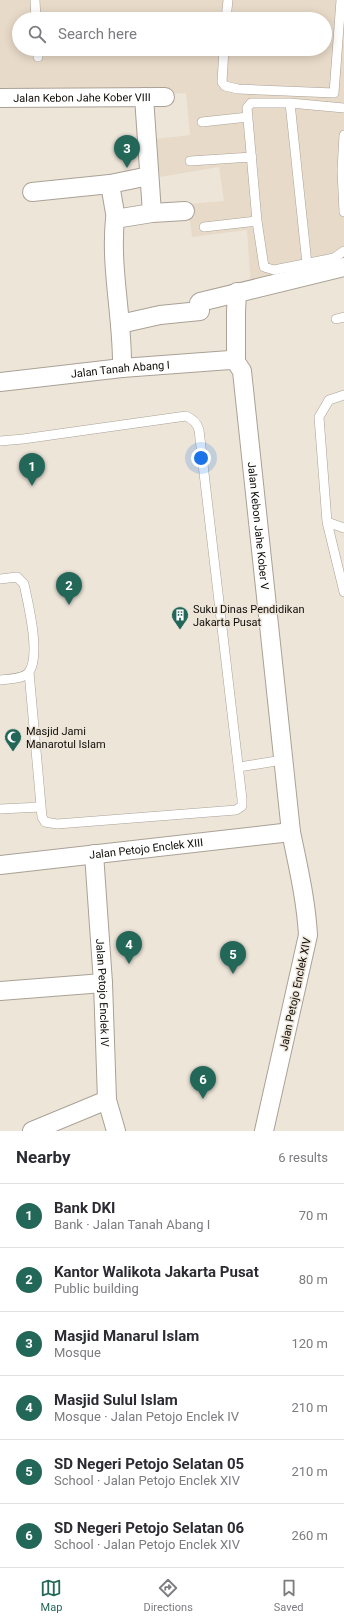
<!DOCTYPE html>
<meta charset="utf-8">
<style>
body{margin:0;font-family:Roboto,sans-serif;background:#f2f2f3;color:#2b2b33}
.you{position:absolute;left:201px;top:458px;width:14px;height:14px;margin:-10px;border:3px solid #fff;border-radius:50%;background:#1a73e8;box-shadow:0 0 0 6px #1a73e833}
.badge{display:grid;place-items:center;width:26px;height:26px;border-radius:50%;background:#236758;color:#fff;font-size:13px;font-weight:700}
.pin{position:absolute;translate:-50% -33px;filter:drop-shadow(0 1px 2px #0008)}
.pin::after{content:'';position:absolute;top:21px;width:14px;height:12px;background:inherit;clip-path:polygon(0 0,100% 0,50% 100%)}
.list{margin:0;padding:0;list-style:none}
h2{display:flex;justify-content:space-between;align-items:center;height:52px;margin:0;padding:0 16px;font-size:17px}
h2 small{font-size:13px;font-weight:400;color:#7c7c81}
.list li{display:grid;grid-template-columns:26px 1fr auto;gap:12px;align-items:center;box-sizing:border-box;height:64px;padding:0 16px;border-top:1px solid #e1e1e2}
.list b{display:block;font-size:15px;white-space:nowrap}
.list p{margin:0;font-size:13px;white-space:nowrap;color:#7c7c81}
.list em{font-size:13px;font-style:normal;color:#7c7c81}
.icon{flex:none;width:22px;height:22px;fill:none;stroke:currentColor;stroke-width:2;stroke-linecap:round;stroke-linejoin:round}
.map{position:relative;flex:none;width:344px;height:1131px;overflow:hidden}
.search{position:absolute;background:#fff;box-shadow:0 2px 10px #0003;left:12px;right:12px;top:12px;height:44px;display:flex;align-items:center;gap:10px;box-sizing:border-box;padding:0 14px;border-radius:22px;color:#7c7c81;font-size:15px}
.sheet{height:436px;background:#fff}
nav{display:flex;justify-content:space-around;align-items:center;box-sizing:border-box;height:56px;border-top:1px solid #e1e1e2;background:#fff;font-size:11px;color:#7c7c81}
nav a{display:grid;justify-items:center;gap:2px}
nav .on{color:#236758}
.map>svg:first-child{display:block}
.built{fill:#e8dac8;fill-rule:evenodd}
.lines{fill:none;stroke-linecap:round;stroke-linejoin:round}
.service-casing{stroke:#aaa196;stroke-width:10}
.minor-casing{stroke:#aaa196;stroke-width:20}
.service{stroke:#fff;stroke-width:9}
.minor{stroke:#fff;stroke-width:18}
.labels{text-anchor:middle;stroke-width:3;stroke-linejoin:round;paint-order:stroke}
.street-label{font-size:11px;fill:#0f0c08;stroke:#eee5d9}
.poi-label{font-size:11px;fill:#0f0c08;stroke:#eee5d9;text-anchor:start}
</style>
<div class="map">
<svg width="344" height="1131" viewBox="0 0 344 1131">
<rect width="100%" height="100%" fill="#eee5d9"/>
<path class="built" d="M0,0H344V265L251,288L247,230L192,237L188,204L224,201L219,167L160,177L155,139L190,135L186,93L0,103ZM19,19H325V49H19Z"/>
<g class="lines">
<g class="service-casing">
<path id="service" d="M35,0L36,19
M226,19L228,0
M38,49V57
M224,49L222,82L225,86L238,89L334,93L341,0
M290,103L307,264
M344,108L290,103H251L247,108L257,221L264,267L274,270L334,258L344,251
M202,122L248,117
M344,135L342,170L344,212
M190,161L252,157
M204,227L257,221
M336,319L344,317
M344,395L329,400L319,417L327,522L344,592
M0,441L23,439L186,416C193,419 197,423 199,430L242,799V806L236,810L57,824L45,822L42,817L29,672
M327,522L344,528
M0,579L17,577L24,584C28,603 41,655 29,672C24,679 9,679 0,680
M239,767L283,760
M0,809L41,807"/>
</g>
<g class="minor-casing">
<g id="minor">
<path d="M144,97L152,213"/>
<path id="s1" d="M0,98L165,97"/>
<path d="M110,184L149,176"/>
<path d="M32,192L110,184L116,219"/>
<path d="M120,324L160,315L200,311L199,303L200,302L344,267"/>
<path d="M236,362V312L237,292"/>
<path d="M122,368C123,319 110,269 115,219L152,213L185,211"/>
<path id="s2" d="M0,382L122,368L230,360L236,362L242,371L291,832C298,866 306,900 308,935L264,1131"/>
<path id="s3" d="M94,854L103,983L107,1100L116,1131"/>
<path id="s4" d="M0,865L291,832"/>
<path d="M0,991L103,983"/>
<path d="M32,1131L107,1100"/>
</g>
</g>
<use href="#service" class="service"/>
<use href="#minor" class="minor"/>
</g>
<defs>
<g id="building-pin" transform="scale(0.9)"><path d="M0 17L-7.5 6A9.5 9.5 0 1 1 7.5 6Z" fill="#236758" stroke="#eee5d9"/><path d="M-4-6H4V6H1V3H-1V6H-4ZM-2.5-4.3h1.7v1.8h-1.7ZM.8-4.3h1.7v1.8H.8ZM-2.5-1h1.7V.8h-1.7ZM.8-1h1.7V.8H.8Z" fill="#fff"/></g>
<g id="mosque-pin" transform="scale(0.9)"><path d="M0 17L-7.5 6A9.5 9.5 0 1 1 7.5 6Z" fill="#236758" stroke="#eee5d9"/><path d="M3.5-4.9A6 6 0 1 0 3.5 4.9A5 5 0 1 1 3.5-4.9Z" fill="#fff"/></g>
</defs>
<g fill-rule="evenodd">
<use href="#building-pin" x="180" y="615"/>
<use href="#mosque-pin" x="13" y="737"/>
</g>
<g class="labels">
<g class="street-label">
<text dy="4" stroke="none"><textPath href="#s1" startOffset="82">Jalan Kebon Jahe Kober VIII</textPath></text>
<text dy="4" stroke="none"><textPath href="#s2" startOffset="121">Jalan Tanah Abang I</textPath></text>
<text dy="4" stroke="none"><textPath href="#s2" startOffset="404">Jalan Kebon Jahe Kober V</textPath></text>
<text dy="4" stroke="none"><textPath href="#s4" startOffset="147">Jalan Petojo Enclek XIII</textPath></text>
<text dy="4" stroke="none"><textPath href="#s3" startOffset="139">Jalan Petojo Enclek IV</textPath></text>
<text transform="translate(295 994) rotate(-78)" y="4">Jalan Petojo Enclek XIV</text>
</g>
<g class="poi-label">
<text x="193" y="613">Suku Dinas Pendidikan<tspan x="193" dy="13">Jakarta Pusat</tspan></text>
<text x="26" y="735">Masjid Jami<tspan x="26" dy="13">Manarotul Islam</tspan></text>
</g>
</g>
</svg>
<div class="you"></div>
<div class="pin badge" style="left:32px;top:486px">1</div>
<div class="pin badge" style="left:69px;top:605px">2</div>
<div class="pin badge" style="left:127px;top:168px">3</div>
<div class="pin badge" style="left:129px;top:964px">4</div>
<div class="pin badge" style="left:233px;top:974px">5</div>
<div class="pin badge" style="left:203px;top:1099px">6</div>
<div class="search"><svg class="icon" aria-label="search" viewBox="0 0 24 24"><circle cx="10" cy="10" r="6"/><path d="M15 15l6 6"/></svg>Search here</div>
</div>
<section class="sheet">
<h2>Nearby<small>6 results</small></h2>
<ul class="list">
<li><span class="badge">1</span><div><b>Bank DKI</b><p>Bank · Jalan Tanah Abang I</p></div><em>70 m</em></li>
<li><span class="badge">2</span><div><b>Kantor Walikota Jakarta Pusat</b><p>Public building</p></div><em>80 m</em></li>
<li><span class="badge">3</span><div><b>Masjid Manarul Islam</b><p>Mosque</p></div><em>120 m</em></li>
<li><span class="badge">4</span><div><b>Masjid Sulul Islam</b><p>Mosque · Jalan Petojo Enclek IV</p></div><em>210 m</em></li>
<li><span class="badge">5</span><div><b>SD Negeri Petojo Selatan 05</b><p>School · Jalan Petojo Enclek XIV</p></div><em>210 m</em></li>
<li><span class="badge">6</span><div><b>SD Negeri Petojo Selatan 06</b><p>School · Jalan Petojo Enclek XIV</p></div><em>260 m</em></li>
</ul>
</section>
<nav>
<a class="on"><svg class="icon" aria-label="map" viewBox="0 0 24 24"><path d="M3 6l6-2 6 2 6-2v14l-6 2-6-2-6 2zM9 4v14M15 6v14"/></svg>Map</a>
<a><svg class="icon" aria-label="directions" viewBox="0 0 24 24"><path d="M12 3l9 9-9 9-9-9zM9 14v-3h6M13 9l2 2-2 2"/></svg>Directions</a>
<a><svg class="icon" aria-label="saved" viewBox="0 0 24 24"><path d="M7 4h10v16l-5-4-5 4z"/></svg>Saved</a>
</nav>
